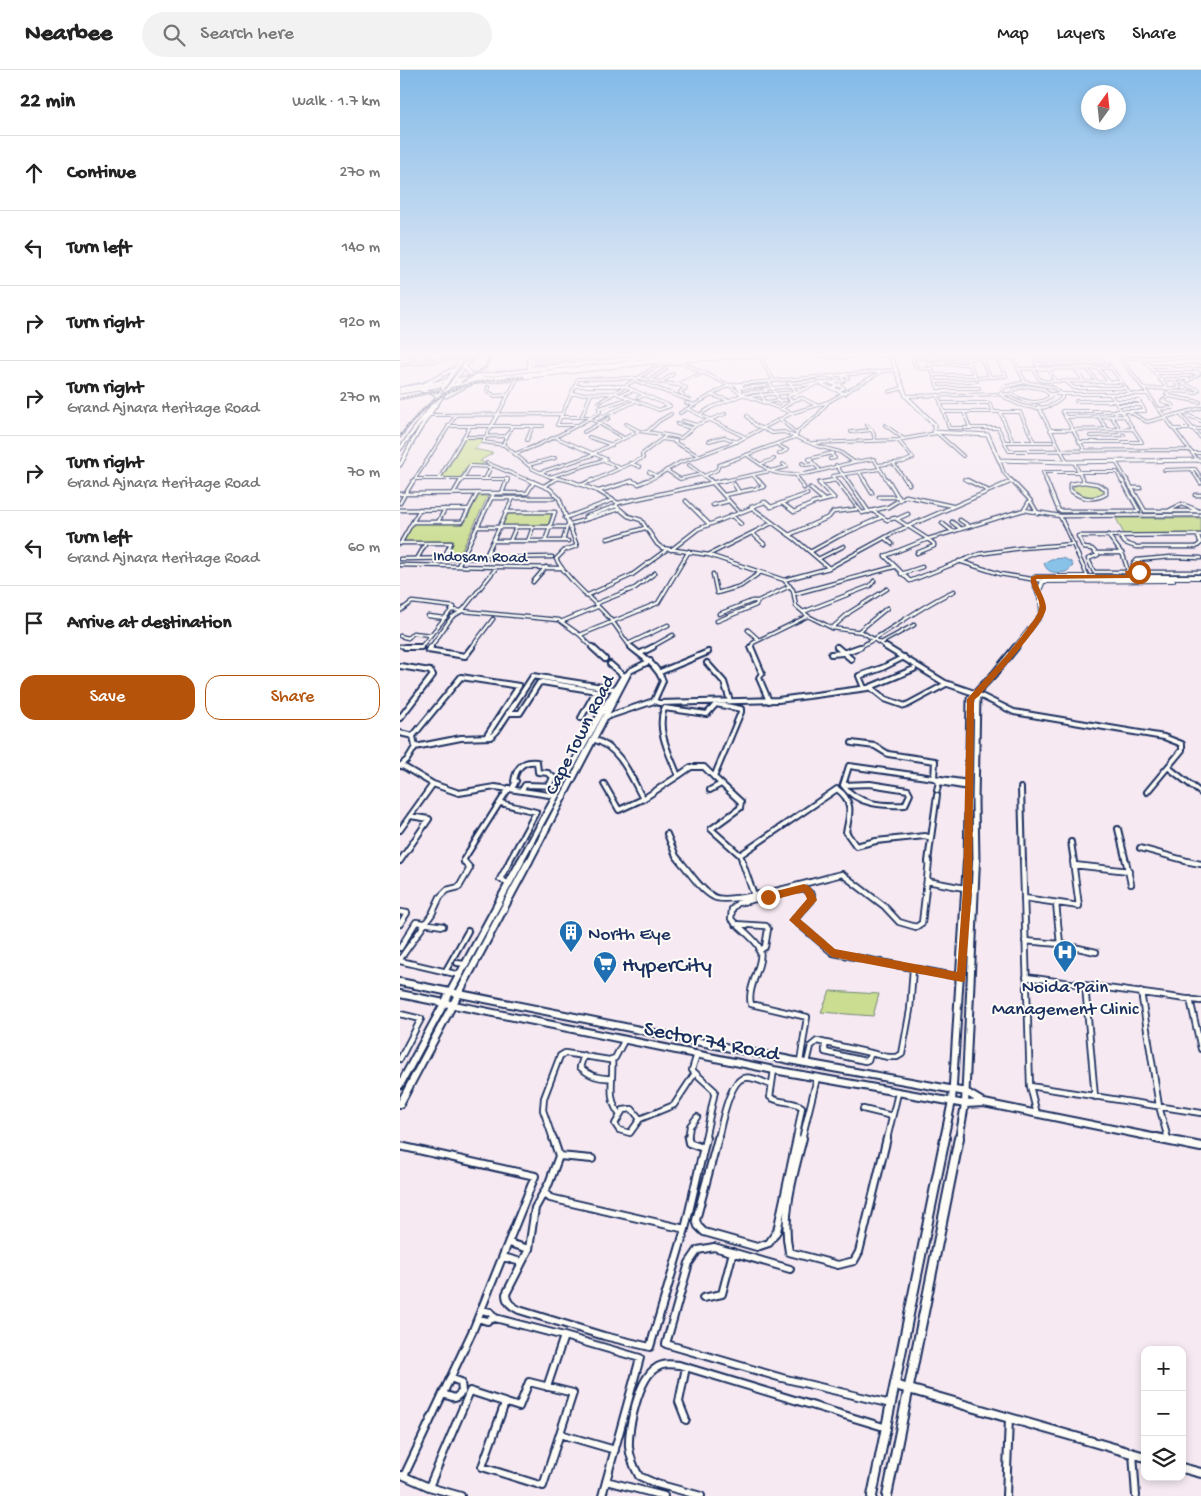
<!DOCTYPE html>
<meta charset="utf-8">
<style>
body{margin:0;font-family:"Gochi Hand",sans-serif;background:#f2f2f2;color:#222}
.controls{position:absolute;right:15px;bottom:15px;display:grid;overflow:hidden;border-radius:10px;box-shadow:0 2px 8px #0003}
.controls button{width:45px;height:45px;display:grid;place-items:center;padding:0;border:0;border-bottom:1px solid #e0e0e0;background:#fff;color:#222;font:25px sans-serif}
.compass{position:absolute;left:681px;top:15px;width:45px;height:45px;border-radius:50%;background:#fff;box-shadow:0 2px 8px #0003;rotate:15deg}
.stop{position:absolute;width:15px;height:15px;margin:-11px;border:4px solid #b45309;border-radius:50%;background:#fff}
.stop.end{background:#b45309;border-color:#fff;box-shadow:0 1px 5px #0008}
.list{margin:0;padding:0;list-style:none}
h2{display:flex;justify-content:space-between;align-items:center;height:65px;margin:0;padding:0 20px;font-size:21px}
h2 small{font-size:16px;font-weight:400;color:#767676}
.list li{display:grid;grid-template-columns:32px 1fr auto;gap:15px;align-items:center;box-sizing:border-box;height:75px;padding:0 20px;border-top:1px solid #e0e0e0}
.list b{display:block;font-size:19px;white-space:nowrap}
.list p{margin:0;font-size:16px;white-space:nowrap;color:#767676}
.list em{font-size:16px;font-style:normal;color:#767676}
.actions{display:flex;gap:10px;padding:15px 20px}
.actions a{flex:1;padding:11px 0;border:1px solid #b45309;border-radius:15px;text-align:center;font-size:18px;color:#b45309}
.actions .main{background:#b45309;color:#fff}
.icon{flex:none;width:28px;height:28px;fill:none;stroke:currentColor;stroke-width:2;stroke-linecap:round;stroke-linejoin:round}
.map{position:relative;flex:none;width:801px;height:1426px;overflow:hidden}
header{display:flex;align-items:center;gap:30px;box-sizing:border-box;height:70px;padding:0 25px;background:#fff;border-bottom:1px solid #e0e0e0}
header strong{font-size:24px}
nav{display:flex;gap:28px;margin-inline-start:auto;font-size:18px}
.search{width:350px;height:45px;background:#f2f2f2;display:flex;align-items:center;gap:12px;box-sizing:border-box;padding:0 18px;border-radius:28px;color:#767676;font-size:19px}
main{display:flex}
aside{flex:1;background:#fff}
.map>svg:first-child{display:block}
.green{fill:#cadd91;stroke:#728678}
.water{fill:#89c2e8;stroke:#5d87b1}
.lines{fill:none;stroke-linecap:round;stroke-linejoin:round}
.stream{stroke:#5d87b1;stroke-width:1}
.pedestrian-casing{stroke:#1b2f5e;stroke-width:8}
.minor-far4-casing{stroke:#1b2f5e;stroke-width:4}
.minor-far3-casing{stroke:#1b2f5e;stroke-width:5}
.minor-far2-casing{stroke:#1b2f5e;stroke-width:8}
.minor-far1-casing{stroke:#1b2f5e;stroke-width:8}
.minor-casing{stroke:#1b2f5e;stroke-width:10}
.tertiary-far4-casing{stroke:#1b2f5e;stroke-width:5}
.tertiary-far3-casing{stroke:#1b2f5e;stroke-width:6}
.tertiary-far2-casing{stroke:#1b2f5e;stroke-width:9}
.tertiary-far1-casing{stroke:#1b2f5e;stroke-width:10}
.tertiary-casing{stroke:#1b2f5e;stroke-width:12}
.secondary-casing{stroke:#1b2f5e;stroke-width:5}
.pedestrian{stroke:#fdfcf7;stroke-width:4}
.minor-far4{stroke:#fdfcf7;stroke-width:2}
.minor-far3{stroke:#fdfcf7;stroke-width:2.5}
.minor-far2{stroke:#fdfcf7;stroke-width:4}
.minor-far1{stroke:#fdfcf7;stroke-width:4.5}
.minor{stroke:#fdfcf7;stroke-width:6}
.tertiary-far4{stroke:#fdfcf7;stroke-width:3}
.tertiary-far3{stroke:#fdfcf7;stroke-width:4}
.tertiary-far2{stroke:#fdfcf7;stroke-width:5}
.tertiary-far1{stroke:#fdfcf7;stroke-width:6}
.tertiary{stroke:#fdfcf7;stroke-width:8}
.secondary{stroke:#fdfcf7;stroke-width:3}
.rail-casing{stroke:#1b2f5e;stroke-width:2.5}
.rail{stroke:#fdfcf7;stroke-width:1;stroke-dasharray:2;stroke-linecap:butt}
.route{fill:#b45309}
.labels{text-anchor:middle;stroke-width:4;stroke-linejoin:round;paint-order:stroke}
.far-street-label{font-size:16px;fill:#1b2f5e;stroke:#fdfcf7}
.street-label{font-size:19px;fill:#1b2f5e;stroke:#fdfcf7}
.poi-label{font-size:19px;fill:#1b2f5e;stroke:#fdfcf7;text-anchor:start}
.near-poi-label{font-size:22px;fill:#1b2f5e;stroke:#fdfcf7;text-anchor:start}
.near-street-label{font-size:22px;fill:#1b2f5e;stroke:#fdfcf7}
</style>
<header>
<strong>Nearbee</strong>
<div class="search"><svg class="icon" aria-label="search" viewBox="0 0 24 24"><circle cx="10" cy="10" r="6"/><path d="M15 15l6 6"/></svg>Search here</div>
<nav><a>Map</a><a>Layers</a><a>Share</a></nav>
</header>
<main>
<aside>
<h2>22 min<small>Walk · 1.7 km</small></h2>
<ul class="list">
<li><svg class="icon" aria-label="ahead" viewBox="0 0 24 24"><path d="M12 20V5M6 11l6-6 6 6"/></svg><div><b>Continue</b></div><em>270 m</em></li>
<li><svg class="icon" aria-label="left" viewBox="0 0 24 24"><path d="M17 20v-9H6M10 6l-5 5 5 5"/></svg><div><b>Turn left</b></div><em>140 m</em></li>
<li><svg class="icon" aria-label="right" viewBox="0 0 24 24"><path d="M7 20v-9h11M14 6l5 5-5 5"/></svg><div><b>Turn right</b></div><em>920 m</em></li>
<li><svg class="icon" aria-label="right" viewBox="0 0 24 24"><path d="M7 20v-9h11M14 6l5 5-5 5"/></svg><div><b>Turn right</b><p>Grand Ajnara Heritage Road</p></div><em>270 m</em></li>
<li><svg class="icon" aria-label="right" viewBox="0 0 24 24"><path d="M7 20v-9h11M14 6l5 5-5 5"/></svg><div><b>Turn right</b><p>Grand Ajnara Heritage Road</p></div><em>70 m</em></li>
<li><svg class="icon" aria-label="left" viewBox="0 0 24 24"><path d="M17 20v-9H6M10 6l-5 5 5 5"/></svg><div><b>Turn left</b><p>Grand Ajnara Heritage Road</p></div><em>60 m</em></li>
<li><svg class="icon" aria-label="arrive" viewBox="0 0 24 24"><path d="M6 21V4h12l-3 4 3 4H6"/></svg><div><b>Arrive at destination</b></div></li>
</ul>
<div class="actions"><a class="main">Save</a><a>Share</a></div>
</aside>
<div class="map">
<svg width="801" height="1426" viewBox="0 0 801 1426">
<rect width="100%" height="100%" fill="#f6e9f2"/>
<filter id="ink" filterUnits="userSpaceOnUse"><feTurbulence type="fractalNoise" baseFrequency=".02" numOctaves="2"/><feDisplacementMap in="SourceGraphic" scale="10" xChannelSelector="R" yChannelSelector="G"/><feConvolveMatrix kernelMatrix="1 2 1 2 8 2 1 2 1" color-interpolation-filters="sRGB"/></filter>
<g filter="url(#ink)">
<path class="green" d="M66,367H83L82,372L74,379L93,383L80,391L85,393L81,395H68L60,408H42Z
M680,413L696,414L704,419L706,424C696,433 681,427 672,420V418Z
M78,426H88L59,486H46L54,471L3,472L14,453H65Z
M152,443L148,455L102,456L107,444Z
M716,448H801V464H724Z
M430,921L479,924L473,946L421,942Z"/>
<path class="water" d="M663,488L671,492L673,496L666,502C656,503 647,504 644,493L651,489Z"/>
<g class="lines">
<path class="stream" d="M71,292L75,285
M46,301L52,295
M0,317L27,311"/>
<g class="pedestrian-casing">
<path id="pedestrian" d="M57,893L66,894
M45,902L68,861"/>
</g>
<g class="minor-far4-casing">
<path id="minor-far4" d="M9,282L14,292
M27,282L30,290
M181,282L184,294
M610,282L625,312
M716,282L798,391
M176,283L180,293L133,298L132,287Z
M357,283L374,311
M717,284H801
M512,286L516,298L532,299
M513,288H613
M528,288L538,318H579
M567,288L575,306
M581,288L590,307
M720,288H801
M743,288L768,319
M281,292L329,315L341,324L392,343L428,332
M131,293L182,287
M531,294H569
M636,294L708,293
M0,295L57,288
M710,296L730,324
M749,296H801
M639,298L634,288L703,287
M648,298L655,311
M675,298L684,312
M687,298L697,312
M698,298L709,312
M618,299L711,298
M633,299L640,310L644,311L721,312
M755,303H799
M534,305H574
M118,307L83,372L104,375L133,399L148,406L174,412
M431,307H434L437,311
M240,308L276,315L302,303
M575,308L606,306L597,288
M250,310L266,299
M760,310L774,309
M236,311L289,330
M536,312L577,311
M625,312L652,317L662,324V328C645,345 618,338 601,324L604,317Z
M667,312L674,318H725
M260,313L273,304
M370,313L380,333
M388,313L416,311
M430,313L438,315
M276,314L286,318L280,322L283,325
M438,315L444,318L439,321L433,318Z
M438,315L441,314
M176,316H223
M342,316H337L342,323L367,321
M627,316L644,319L651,326C639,336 623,332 611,324L615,319Z
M88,317L87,321L95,326L108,325
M226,317L270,336
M338,318L366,316
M364,319L444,311L442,306H447L448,308
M743,319L780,318L774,309H788
M489,322L503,318
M216,323L259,340L270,336
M172,324L214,323
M361,324L365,332L386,330
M651,324H747
M710,324L742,372
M220,325L234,320
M311,325L328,330
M538,325L549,358H598L609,381L789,380
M350,326L396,322L391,314
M506,326L611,324
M769,326L800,332
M238,328L245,325
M391,331L402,328L416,335
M676,331H739L745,341
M286,333L295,335
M541,333H589L594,342
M717,335H741
M638,336L667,392
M200,338L227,329
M288,339L345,367
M382,339L391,332L388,326L419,313L445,324
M759,339L773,338L772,335L762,331L769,326L766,324L770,321C779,322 786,321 795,323L799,320L783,314L799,304L792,296
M544,342H620L634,372
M564,342L570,358
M600,342L613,372
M730,342L747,352L801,338
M280,343L329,315L496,300
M782,343L801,351
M301,344L310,338L342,325
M780,344L801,368
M30,345L161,344
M182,346L191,324
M347,346L355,355L372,363L384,362L417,376L440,382L454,392L474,389L488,412
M698,346L707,359
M711,346L720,359
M160,347H188L224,368
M665,347L725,346
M195,350L234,332
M381,350L396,363
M283,351L296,355
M277,354L291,358
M177,355H157L178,309L235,308
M467,355L473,362L475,370
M485,355L504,369
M48,356H143
M774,359H801
M650,360L733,359
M184,362L209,348
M247,362L259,351L271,344
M451,362L472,360
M267,365L281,368L296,355L325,344
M690,366L724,365
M64,367L107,366
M189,367L212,375
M262,369L276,371
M127,370L133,356
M309,371L324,367L337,372
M274,372L299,386
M604,372H657
M679,372H742
M413,373L498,370L537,363L563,386
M103,374L112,356
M378,375L387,380L379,384
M685,381L662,341H745
M194,383L239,361
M792,383H801
M115,384C145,373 173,359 200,342L198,334L200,332L257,296L282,292
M347,385L370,401L387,397L383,394
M430,389L435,388L431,384L433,383
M203,390L220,398
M599,390L604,403L612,412
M674,392L684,412
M716,392L728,412
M87,393L132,412
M230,393L240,397
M402,393L405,395L414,394L419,399
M493,393L507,412
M361,394L374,389
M414,394L409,389L432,383
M128,395L155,388
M289,395L312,412
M436,395L448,412
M478,395L503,392L513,388L498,370
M791,399L800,412
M266,400L280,409L302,404
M764,400L795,399L801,407
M141,402L196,384
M460,403L465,412
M353,405L359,412
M396,405L400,412
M257,406L279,393L336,372L392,343
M304,406L317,400L319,395L395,367L399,360L418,345L428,332L481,302
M150,407L206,389L157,368
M15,409H108
M39,409L70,356
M564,409L570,412
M13,412L56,345
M61,412L70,396L91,397L85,409
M107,412L108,409
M152,412L157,409
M190,412L243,388L242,384L267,365L239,361L226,354
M230,412H233
M244,412L257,406L249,402
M319,412L370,401C396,411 428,398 454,392
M427,412L436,410
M437,412L432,406L480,399
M647,412L643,402H717L722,412"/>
</g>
<g class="minor-far3-casing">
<path id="minor-far3" d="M129,410L150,419L159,428L177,476L165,480L156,489C170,513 193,529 211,550C219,559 223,569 232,578
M168,410L198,421L218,433L325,410
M310,410L339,442
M399,410L404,418
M434,410L419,413L434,428
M436,410L462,443L488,437L506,426L552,436
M447,410L469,442
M464,410L472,423
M488,410L500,430
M506,410L509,414
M567,410L587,420
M646,410L659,441H739L722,410
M727,410L745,441H801
M799,410L801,413
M684,412L697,414L706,419V424C694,431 681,429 670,420V414Z
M334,414L339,422
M182,415L192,410
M144,416L154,410
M410,418L424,430
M731,418H740
M199,421L232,411L239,414L247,410
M6,423L14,410
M102,423L107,410
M0,424L127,423L134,412
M53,424L61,410
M324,425L364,417L358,410
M795,425H801
M479,427H499
M92,428H154
M630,430L638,444
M286,431L308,453
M0,433L4,426
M218,433L216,436L228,446L241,450L257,474L262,478L309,485L384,510L393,520L396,536L408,546L432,558L462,562L488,578
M382,433L407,424
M313,435L329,431
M0,440L69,439
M624,440L660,446L801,445
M473,441L487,450L495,448L528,469L624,440L630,430L611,410
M768,441L782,434L797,440
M106,442H155L145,471
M331,445L341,454
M660,446L688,507
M185,447L216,436
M165,448L213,430
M497,449L508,444
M560,450L569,456
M13,452H62L77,424
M38,452L45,439
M552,452L561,459
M542,453L552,461
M168,455L219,439
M77,457H167L163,471
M389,465L429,447L433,442L458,439
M708,465L723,485L730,507
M719,465L725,473L736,477H796L801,473L797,465
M801,465L678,466L684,478L692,479L698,485L688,489L694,502H801
M485,468L492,474
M207,469L245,458
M93,471H168
M110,471L116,457
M128,471L133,457
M0,473H51L43,489
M0,474L20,439
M364,474L352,463L372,453
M271,480L298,459L352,438
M410,482L439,466L482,447
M517,483L534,476V474L528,469L485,486L510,511L579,484L621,478L674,474
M697,483H722
M308,485L352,463
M85,488L113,428
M0,489L152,487
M17,489L26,473
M418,489L444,476
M559,491L600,504L643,511
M0,495L160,498
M58,496L94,423
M429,498L396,470L351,437L365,432L371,437L382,433L394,442L414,433L434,428
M739,502L733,494L737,490L771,487L801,488
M313,504L317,523L341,516L361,502
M501,504L522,497
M384,510L429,498L495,462L612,411
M133,512L146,497
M394,524L494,497
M186,526L232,505L266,480
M195,534L235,518L255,503
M52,540L159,550L180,565L193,578
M0,541L12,532L54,537
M403,542L470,516L474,511
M319,544L352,531H358
M28,546L45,548
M163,551L197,537
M317,551L356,535L358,531L390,516
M432,558L450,542L487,519
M348,560L359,570
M459,561L487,538
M180,565L258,533L289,481
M0,566L8,568L13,563L31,565
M481,573L514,555
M228,574L268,555
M0,576L18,578
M436,576L438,578
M20,578L53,538
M30,578L52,547L62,541L97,497
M71,578L93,549
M250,578L273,565
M351,578L353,573L408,546
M458,578C491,561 520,536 554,521"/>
</g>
<g class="minor-far2-casing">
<path id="minor-far2" d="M5,577H21
M31,577L28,580L65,586L72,577
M192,577L205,589
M231,577C244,588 256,594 263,611L254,631
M351,577L362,603L359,608L369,631
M437,577L451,589
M486,577L545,613L577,624L614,642L764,667L782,674V680L747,722
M241,583L253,577
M431,584L443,583L460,577
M307,593L324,612L330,631
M210,594L225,607
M0,596L30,601L33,605L0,648
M260,602L308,582
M227,605L230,601L250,591
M470,617L485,629L505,636L546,614
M464,618L459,606L482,598L504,587
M189,634L205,637
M316,634L341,639V642L314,707L304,697H291L278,706C270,684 256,662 264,638L307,644Z
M186,639L204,642
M108,643H120L139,613L142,612L196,621L181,648
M206,647L254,631L259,633L378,630L468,618L514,599
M0,663L13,666L15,677L7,690L0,696
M13,666L61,607L119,616L86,667
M193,669C221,678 230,705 243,729L278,706
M452,673L475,676L488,684L535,691L534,708
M15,677L61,668L91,667L97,661L133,606L215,619
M1,695L33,714L59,723L95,717L156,726
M769,698L801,723
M314,707L341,732L340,738L311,759L340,785L343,792
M534,708L539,712L569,717
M204,714L219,740L243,729
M470,714L508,720L510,724L505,735C483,736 457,735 443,715Z
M443,715L449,696L569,713
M621,718L623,792
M112,719L116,711H114C116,698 123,690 137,692L138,702L148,703L153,707L150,714
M122,720L125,715L161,716
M310,720L321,714
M537,720L539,712
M101,733L136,742L109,792
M718,759L726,792
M0,760L33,714
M267,764L276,786L281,792
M531,768L537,725
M671,772L674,792
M740,778L791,792
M340,785L437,719C454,731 450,744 446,762L456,776L476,771L525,766L531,768L528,792
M0,791L29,749L10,746
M64,792V789L109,718"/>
</g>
<g class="minor-far1-casing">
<path id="minor-far1" d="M280,791C290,802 301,821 314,827C330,836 420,809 442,804L484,836L499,852L516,857L522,853L529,791
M342,791L354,825
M623,791L630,1016L637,1044
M726,791L731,814
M785,791L801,794
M674,795L729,801
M527,811L575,820
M109,814L100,809L110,791
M624,828L679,836L673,791
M0,842L7,843L0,854
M335,854L366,856L368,859L365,877L359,881
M625,871L660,874L656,833
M660,874L696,882
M0,878L16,852L43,856
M0,889L32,844L40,827L47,820L59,817L70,798L64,791
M0,891L60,905
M626,907L801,931
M685,915L695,1027
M741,922L759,1036L768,1069
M790,929L801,979
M0,944L21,949L0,989
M425,973V982L465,991L468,990L471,983
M297,984L292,1000L315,1021L305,1069
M184,985L180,997C190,1006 199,1009 212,1008
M212,989C214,1009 206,1028 220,1045
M400,992L407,947L351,934C346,917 366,892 359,877C355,869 338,856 331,849L332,839L338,833L404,818L412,825V830L394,850L433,883L560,907
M407,993L411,976L417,971L488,987H497L502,984L510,940L513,898
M374,1000L370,1027C380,1034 392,1030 402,1037L396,1069
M630,1016L801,1043
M232,1039L240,1049L230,1063L219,1060L215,1054L223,1040Z
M463,1039L492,1046
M240,1049L274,1035L295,1003
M153,1069L143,1040L144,1028L160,986L165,983L209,990L215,988L225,969
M288,1069L290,1056L297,1047
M318,1069C321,1056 329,1011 344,1008C352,1006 363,1012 371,1015
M402,1069L417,1008
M487,1069L498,1023"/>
</g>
<g class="minor-casing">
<path id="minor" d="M153,1068L159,1086L149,1113L135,1138L129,1179L106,1224C106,1233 112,1236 119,1240L204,1266L250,1277L285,1159L306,1068
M288,1068L289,1073L303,1078
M318,1068L296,1150L298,1156L304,1162L357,1177L369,1173L377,1161L397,1068
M403,1068C394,1104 381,1145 389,1182L438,1195L454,1191L459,1182L487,1068
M767,1068L768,1070
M0,1076L135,1106L73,1260L4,1406L0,1405
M159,1086L192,1089
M144,1122L150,1128L285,1159
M109,1173L129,1179
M103,1187L121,1192
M390,1199L314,1177L298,1180L289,1193L266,1274L382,1308L491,1334
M303,1228L322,1224L333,1182
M82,1240L90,1242L95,1248
M78,1248L87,1251L95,1248L164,1266L147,1317
M164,1266L240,1288L202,1426
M286,1297L279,1332L286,1350
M50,1308L61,1312L62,1322
M43,1324L55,1328L62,1322
M160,1364L215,1380
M733,1383L736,1426
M4,1406L29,1417L61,1426
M206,1411L264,1426
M29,1417L70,1321L119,1337L129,1312L173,1323L143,1416L82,1397L105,1333
M301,1426L257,1414L239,1406C234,1397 230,1387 229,1377C228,1357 239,1308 256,1298C263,1293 271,1294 279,1295L487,1358
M606,1426L609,1348"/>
</g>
<g class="tertiary-far4-casing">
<path id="tertiary-far4" d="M128,282L130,300
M489,282L506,326L534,354V362L588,365L599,390L667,392L801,390
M455,286L537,282
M253,290L256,292L392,283L446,287
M77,306L243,287L308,282
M54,310L80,307
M51,315L254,292
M0,319L47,311"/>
</g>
<g class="tertiary-far3-casing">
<path id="tertiary-far3" d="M638,523L643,511L773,510
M615,578L640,546L642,541L641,531L633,509L636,507H801"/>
</g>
<g class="tertiary-far2-casing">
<path id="tertiary-far2" d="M120,792L201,643L223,607L227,605
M129,792L227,605
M567,792L570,629L595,603L616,577
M576,792L575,732L577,624"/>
</g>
<g class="tertiary-far1-casing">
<path id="tertiary-far1" d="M0,912L400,992L566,1022L581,1031
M0,924L374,1000L565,1034L584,1033L762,1069
M0,1015L121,791
M0,1034L129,791
M544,1069L552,1031L567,791
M559,1069L565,1034L576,791"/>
</g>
<g class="tertiary-casing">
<path id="tertiary" d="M756,1068L801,1077
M495,1315L745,1387
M782,1398L801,1403
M472,1426L545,1068
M487,1426L559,1068"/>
</g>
<g class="secondary-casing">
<path id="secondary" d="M412,282L446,286L474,282
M64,296L70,304L81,307
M57,312L253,290L367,282
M23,315L52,300
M21,320L35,323L37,326
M0,322L42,315
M46,326L71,313
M0,379L27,343L66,282
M0,395C5,387 8,379 13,371C30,340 54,310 76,282"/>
</g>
<use href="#pedestrian" class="pedestrian"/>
<use href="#minor-far4" class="minor-far4"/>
<use href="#minor-far3" class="minor-far3"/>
<use href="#minor-far2" class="minor-far2"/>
<use href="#minor-far1" class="minor-far1"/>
<use href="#minor" class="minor"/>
<use href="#tertiary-far4" class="tertiary-far4"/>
<use href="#tertiary-far3" class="tertiary-far3"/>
<use href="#tertiary-far2" class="tertiary-far2"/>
<use href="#tertiary-far1" class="tertiary-far1"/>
<use href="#tertiary" class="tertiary"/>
<use href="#secondary" class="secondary"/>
<g class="rail-casing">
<path id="rail" d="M62,312L86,297L92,282
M0,329L41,320
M0,367C36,316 64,312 123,307"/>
</g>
<use href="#rail" class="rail"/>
</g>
</g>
<linearGradient id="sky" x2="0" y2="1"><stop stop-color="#82bae8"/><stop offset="0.59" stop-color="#fbf5f9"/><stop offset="1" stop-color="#fbf5f9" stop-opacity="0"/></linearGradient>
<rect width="801" height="482" fill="url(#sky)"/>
<path class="route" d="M725,501L739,500L742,502L732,504L733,507L730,508L636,509C638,518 647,531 646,539C644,554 592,611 579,626L574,630L572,819L565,911L562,912L432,887L389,850L407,829L404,822L368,831L365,830V824L368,823L404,814C413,817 414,823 417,830L400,849L435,879L557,902L563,819L567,629C587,606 609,584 627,559C631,553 638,546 639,539C642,528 629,519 631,507L636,505H726Z"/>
<defs>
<g id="building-pin" transform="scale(1.25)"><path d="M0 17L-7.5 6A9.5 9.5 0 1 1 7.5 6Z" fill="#1f6fb2" stroke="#fdfcf7"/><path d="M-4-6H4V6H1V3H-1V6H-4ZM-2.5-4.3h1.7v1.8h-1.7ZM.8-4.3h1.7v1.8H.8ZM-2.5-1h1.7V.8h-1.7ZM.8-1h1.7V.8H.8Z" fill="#fff"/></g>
<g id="hospital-pin" transform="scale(1.25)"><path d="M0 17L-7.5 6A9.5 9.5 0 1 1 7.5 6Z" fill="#1f6fb2" stroke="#fdfcf7"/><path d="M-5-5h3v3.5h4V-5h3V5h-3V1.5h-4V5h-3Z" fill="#fff"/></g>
<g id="supermarket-pin" transform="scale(1.25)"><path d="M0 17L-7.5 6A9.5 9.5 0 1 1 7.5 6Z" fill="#1f6fb2" stroke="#fdfcf7"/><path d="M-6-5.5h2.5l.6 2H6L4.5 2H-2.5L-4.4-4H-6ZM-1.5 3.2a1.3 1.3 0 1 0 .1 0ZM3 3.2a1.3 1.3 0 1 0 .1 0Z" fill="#fff"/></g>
</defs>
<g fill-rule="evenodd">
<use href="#building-pin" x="171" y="862"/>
<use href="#hospital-pin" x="665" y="882"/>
<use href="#supermarket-pin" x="205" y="893"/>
</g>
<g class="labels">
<g class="far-street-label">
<text transform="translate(80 485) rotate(1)" y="6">Indosam Road</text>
</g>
<g class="street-label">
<text transform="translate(178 664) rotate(-63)" y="7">Cape Town Road</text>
</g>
<g class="poi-label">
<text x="188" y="869">North Eye</text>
<text x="665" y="922" text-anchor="middle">Noida Pain<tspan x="665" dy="22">Management Clinic</tspan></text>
</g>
<g class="near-poi-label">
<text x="222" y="901">HyperCity</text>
</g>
<g class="near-street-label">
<text transform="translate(312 969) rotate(11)" y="8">Sector 74 Road</text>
</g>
</g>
</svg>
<div class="controls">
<button>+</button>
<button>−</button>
<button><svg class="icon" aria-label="layers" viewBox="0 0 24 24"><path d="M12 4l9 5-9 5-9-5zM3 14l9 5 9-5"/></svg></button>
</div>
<svg class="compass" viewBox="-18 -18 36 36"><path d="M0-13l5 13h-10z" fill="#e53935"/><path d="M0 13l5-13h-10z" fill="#767676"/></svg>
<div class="stop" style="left:739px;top:502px"></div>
<div class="stop end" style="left:368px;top:827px"></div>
</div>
</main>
